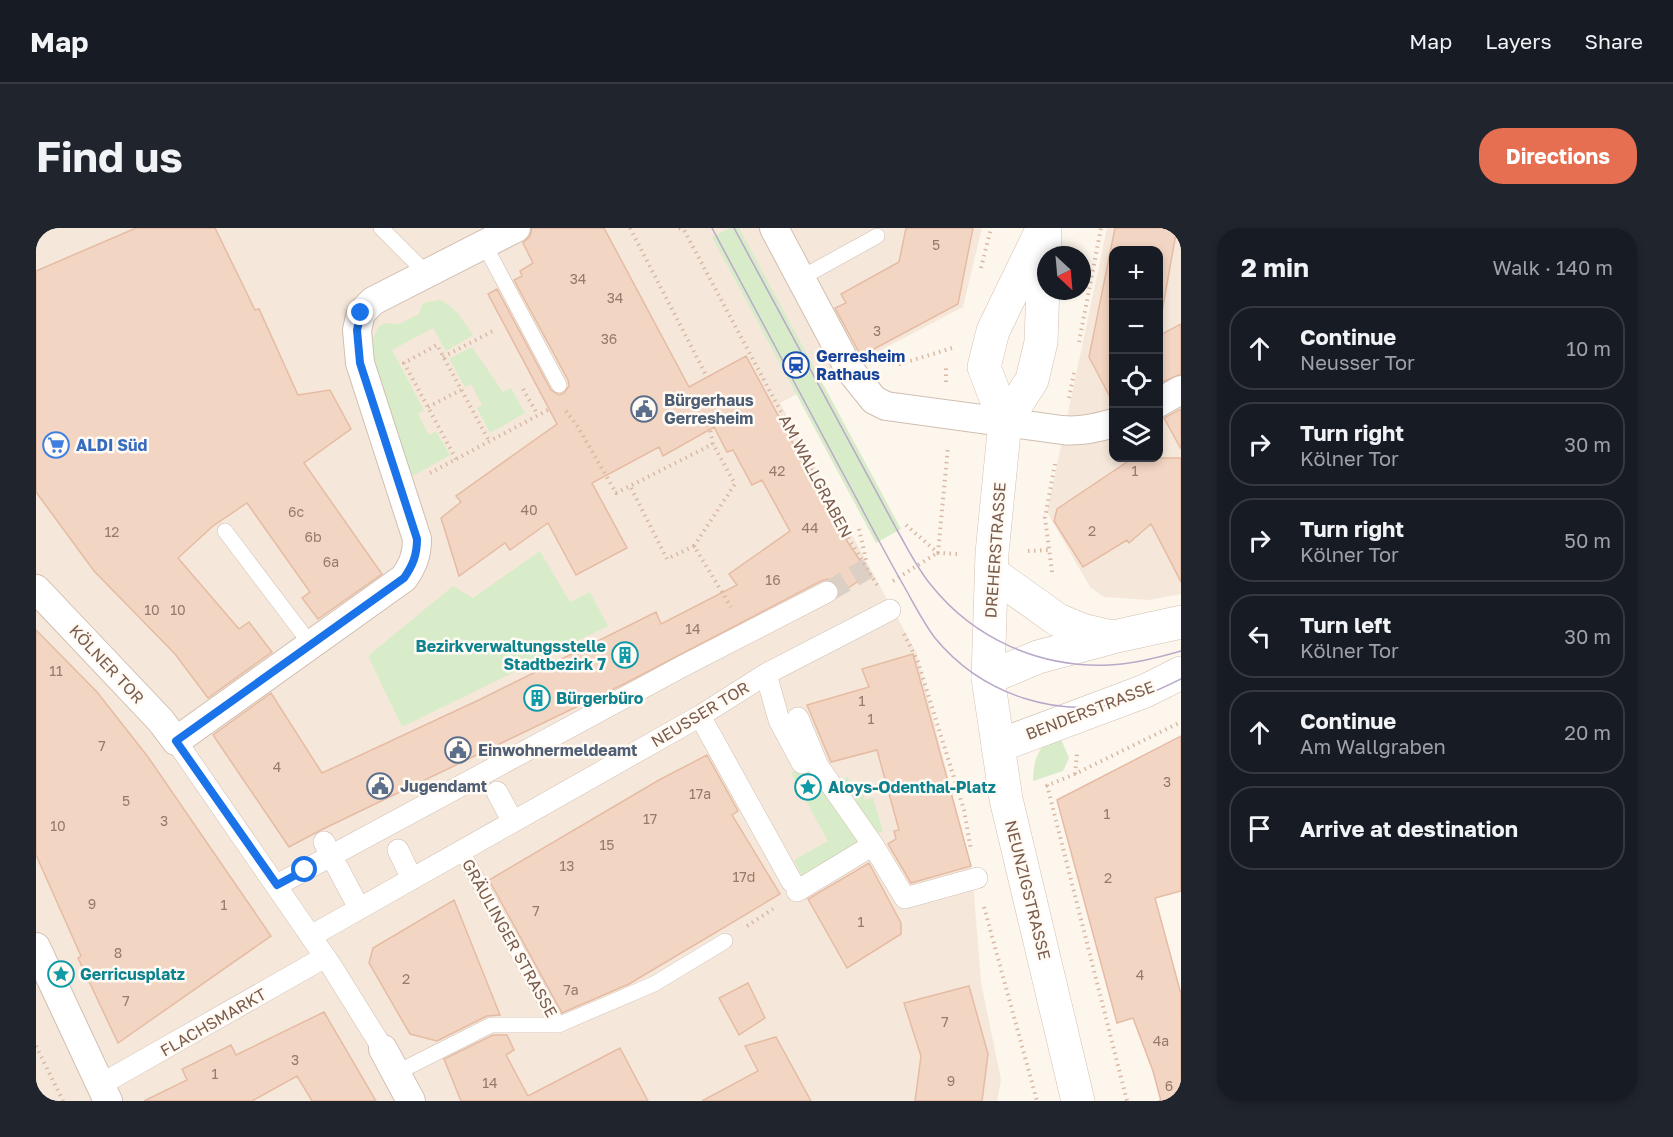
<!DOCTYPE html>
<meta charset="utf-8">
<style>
body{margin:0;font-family:"Golos Text",sans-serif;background:#20242c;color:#f1f3f6}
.controls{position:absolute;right:18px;top:18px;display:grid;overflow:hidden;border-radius:12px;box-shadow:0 3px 9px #0003}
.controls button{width:54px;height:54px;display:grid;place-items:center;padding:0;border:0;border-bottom:2px solid #363941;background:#171b24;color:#f1f3f6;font:30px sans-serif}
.compass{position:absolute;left:1001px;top:18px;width:54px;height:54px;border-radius:50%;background:#171b24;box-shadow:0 3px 9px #0003;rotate:154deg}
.stop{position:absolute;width:18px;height:18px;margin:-14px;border:4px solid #1a73e8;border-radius:50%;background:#fff}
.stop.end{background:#1a73e8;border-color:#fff;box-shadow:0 2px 6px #0008}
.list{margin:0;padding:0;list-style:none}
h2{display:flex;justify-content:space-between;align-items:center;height:78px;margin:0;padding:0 24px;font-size:26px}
h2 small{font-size:20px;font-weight:400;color:#9ea1a6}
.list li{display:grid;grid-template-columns:39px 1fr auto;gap:18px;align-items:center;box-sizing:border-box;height:84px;margin:0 12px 12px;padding:0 12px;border:2px solid #363941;border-radius:24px}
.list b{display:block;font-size:22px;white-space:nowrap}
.list p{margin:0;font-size:20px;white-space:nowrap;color:#9ea1a6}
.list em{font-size:20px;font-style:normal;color:#9ea1a6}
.icon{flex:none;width:33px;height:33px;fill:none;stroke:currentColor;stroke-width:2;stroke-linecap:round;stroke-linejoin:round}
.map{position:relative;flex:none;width:1145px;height:873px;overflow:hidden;border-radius:24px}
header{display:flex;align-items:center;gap:36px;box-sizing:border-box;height:84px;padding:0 30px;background:#171b24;border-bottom:2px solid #363941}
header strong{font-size:28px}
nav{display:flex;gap:33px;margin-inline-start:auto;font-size:21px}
.intro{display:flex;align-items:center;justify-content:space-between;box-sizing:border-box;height:144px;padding:0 36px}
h1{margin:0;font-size:42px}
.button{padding:15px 27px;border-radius:24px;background:#e76f51;color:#fff;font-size:21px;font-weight:700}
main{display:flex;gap:36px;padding:0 36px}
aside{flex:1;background:#171b24;border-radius:24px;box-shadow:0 3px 9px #0003}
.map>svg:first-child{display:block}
.residential{fill:#f5e8da;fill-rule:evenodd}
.green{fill:#d8ecc9}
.building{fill:#f3d5c3;stroke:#e6bba3;stroke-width:1.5}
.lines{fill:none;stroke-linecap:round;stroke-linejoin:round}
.pedestrian-tunnel{stroke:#dcd0c4;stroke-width:21;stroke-dasharray:21 10;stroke-linecap:butt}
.service-casing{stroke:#d1beb0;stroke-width:16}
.pedestrian-casing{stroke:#d1beb0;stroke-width:22}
.minor-casing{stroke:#d1beb0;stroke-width:30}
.tertiary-casing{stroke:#d1beb0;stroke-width:34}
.secondary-casing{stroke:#d6c0b0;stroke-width:34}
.path{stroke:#d9b8a5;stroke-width:4;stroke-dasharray:1.5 4.5;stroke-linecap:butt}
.service{stroke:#fff;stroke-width:15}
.pedestrian{stroke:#fff;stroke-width:21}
.minor{stroke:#fff;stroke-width:28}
.tertiary{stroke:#fff;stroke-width:33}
.secondary{stroke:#fff;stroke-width:33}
.tram{stroke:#b9a8c9;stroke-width:1.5}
.route{stroke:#1a73e8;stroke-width:8}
.labels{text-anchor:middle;stroke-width:5;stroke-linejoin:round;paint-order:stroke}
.number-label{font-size:14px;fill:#987a6a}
.transit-label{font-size:16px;font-weight:bold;fill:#164399;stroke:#fffaf3;text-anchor:start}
.service-label{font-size:16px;font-weight:bold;fill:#4e5e75;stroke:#fffaf3;text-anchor:start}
.shop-label{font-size:16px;font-weight:bold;fill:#366cbe;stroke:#fffaf3;text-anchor:start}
.street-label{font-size:16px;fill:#7a5c4d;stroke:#fffaf3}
.culture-label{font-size:16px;font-weight:bold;fill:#0d838f;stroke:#fffaf3;text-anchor:start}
</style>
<header>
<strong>Map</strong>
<nav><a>Map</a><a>Layers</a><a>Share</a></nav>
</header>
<div class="intro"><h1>Find us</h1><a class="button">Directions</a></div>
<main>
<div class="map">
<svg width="1145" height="873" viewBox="0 0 1145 873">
<rect width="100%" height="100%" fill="#fdf6ec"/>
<path class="residential" d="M0,0H946L927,79L744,175L880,424L936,641L945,754L965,852L961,873H0Z
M1071,0H1145V366L1113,372L1068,369L1054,359L1011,284ZM1078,22H1122V230H1078Z"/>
<path class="green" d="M694,0H703L865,301L840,315L676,9Z
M403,72C420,78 427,93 437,107L410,123L397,100L356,122L388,182L382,186L393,207L400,203L414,227L375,249L335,127L334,117L342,99L349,95L363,96L383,86L387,75Z
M436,119L467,164L475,160L489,185L454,205L441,180L446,177L435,156L429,159L413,131Z
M504,323L534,374L554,364L572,398L366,499L332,428L417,358L437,370Z
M1022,504L1033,530L1027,543L997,553C997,532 1003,516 1022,504Z
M773,535L825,620L769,653L758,632L792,613L755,545Z
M812,549L814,557L824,554L829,572L837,570L847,603L842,605L802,552Z"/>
<path class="building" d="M100,0H179L219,82L223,81L262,167L294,162L315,201L268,235L346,346L282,391L266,370L274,364L211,275L177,298L142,330L203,401L213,394L236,424L172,470L139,426L58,343L0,264V43Z
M496,0H568L653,159L710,128L805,304L833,346L803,366V359L798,354L792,351L785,353L588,456L283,603L253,619L177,507L235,465L286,545L445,471L620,384L625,396L701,357L693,346L754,303L726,252L716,257L697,222L691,224L678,199L627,228L623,219L556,255L591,320L540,347L512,295L474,322L469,315L423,348L405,290L425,274L420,268L521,196L452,66L461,61L515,162L523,167L528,165L533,158L532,152L478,52L486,48L484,43L497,35L487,15L494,8Z
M870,0H937L922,76L825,128L799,80L810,75L805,66L863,34Z
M1079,0H1141L1122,106V22H1077V167L1074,169L1053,129Z
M1145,96V146L1122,156V108Z
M1145,181V221L1128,190Z
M1097,230H1145V354L1115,296L1093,315L1091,312L1047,339L1018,293L1021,281Z
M0,402L61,464L112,529L235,708L82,815L42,730L45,728L0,627Z
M877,426L935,638L875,655L852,616L860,611L858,603L863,602L841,522L795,534L771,477L833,459L826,441Z
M1145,508V663L1119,670L1145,766V873H1125L1117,843L1097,790L1081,795L1021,572Z
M671,527L702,583L696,587L744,666L593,756L526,785L453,652L623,552Z
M833,635L865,695V706L811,740L772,671Z
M418,672L464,787L451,788L401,813L374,806L333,735L337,720Z
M712,755L729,790L703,807L683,770Z
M933,758L952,826L946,873H879L885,828L868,775Z
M288,784L340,873H276L261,848L216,873H108L151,852L146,841L195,817L200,827Z
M457,807H471L478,822L470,827L492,868L584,820L612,873H425L408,831Z
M740,809L775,873H666L722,843L709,818Z"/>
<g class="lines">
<path class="pedestrian-tunnel" d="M791,364L832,340"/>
<g class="service-casing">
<path id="service" d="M345,0L390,45
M448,16L523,157
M765,50L841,8
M189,303L276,418
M425,622L522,797
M360,845L455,797H522L618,756L689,713"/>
</g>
<g class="pedestrian-casing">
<path id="pedestrian" d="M730,446L743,492L766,535L778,529
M664,488L756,654
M140,513L296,739L347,821
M461,564L477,594
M288,614L323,680
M837,617L869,670L941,650
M362,622L376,651
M241,657L647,438L791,364
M761,663L837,617L782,538L762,490
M275,708L664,488L730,446L854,382
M64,857L289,729"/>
</g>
<g class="minor-casing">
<path id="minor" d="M738,0L813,141L838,172L850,178L1026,202C1044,204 1061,200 1078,195
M1122,175L1145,162
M0,361L125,493L140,513L368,350C377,337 381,327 381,311L324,135L321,102L325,85L337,73L480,0
M0,719L72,873
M347,821L375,873"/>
</g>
<g class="tertiary-casing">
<path id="tertiary" d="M956,345L1022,392L1046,402L1076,409
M952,450L1002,429L1077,409L1145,394
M962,518L1109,463L1145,445"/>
</g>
<g class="secondary-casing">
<path id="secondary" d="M1009,0L1005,114L996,152L969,194L956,325L952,450L970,571L1042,873
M969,194L948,139L957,103L1003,8"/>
</g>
<path class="path" d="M594,0L671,149
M643,0L648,2L810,306L841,357
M945,40L955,0
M1043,114L1065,0
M407,129L457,103
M851,134L864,136L916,120
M910,154V138
M487,161L502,187
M1033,170L1038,145
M392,179L425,162
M530,183L542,199L580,265L594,258
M672,191L677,216L699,256L658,318L695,379
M420,231L368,135L401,117L453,213
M394,245L512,182
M870,297L902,325L922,326
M823,301L831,336
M658,318L631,331L594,258L677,216
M992,323L1013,322
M902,325L912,218
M1016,344L1009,290L1019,236
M857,353L901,325
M868,406L882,434L928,582L935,622
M1039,546L1041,526
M1011,557L1091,873
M1010,558L1039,546L1145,494
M948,679L1001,873
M711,698L737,681
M0,818L27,873"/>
<use href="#service" class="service"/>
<use href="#pedestrian" class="pedestrian"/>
<use href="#minor" class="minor"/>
<use href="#tertiary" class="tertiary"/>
<use href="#secondary" class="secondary"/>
<path class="tram" d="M676,0C719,80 762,160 804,240C826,280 846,320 869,360C878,376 887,394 899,410C946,467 1024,493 1095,472C1112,467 1129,459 1145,451
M698,0L861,302C872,321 881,340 895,357C938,411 1004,440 1073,437C1097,436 1121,430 1145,423"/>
</g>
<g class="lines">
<path class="route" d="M269,642L241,657L140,513L368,350C377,337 381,327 381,311L324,135L321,102L325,85"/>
</g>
<defs>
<g id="station-ring" transform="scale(1.35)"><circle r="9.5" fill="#fffaf3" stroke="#1a4fb4" stroke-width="1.5"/><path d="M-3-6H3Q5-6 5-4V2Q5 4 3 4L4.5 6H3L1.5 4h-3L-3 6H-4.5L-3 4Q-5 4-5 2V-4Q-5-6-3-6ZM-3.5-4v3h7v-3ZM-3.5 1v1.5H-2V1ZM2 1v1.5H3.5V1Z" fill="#1a4fb4"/></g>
<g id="civic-ring" transform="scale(1.35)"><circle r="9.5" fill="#fffaf3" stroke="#5c6f8a" stroke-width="1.5"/><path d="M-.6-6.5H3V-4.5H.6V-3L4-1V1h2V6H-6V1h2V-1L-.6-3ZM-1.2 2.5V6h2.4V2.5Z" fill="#5c6f8a"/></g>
<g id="supermarket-ring" transform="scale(1.35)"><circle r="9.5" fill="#fffaf3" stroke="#3f7fe0" stroke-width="1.5"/><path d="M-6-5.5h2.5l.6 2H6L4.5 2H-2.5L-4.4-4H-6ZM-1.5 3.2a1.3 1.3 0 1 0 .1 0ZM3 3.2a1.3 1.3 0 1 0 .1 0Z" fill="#3f7fe0"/></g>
<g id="building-ring" transform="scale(1.35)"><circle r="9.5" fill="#fffaf3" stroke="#0f9aa8" stroke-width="1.5"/><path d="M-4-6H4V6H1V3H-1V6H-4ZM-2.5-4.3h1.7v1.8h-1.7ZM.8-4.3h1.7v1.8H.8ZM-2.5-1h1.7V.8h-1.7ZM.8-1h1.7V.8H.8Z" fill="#0f9aa8"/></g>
<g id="sight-ring" transform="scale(1.35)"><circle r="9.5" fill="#fffaf3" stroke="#0f9aa8" stroke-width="1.5"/><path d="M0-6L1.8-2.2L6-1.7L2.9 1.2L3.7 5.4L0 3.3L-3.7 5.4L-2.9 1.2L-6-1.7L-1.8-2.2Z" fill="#0f9aa8"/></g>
</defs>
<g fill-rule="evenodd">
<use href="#station-ring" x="760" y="137"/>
<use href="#civic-ring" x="608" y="181"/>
<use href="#supermarket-ring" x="20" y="217"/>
<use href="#building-ring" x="589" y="427"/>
<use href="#building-ring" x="501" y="470"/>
<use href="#civic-ring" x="422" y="522"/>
<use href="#civic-ring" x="344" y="558"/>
<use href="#sight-ring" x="772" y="559"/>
<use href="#sight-ring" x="25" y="746"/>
</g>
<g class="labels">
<g class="number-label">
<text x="900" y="22">5</text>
<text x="542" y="56">34</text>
<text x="579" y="75">34</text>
<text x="841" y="108">3</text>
<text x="573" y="116">36</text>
<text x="741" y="248">42</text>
<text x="1099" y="248">1</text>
<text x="493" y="287">40</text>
<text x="260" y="289">6c</text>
<text x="774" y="305">44</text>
<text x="1056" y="308">2</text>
<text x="76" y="309">12</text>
<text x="277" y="314">6b</text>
<text x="295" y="339">6a</text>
<text x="737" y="357">16</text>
<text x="116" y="387">10</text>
<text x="142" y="387">10</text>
<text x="657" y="406">14</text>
<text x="20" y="448">11</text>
<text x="826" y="478">1</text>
<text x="835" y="496">1</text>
<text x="66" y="523">7</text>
<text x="241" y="544">4</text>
<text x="1131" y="559">3</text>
<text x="664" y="571">17a</text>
<text x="90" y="578">5</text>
<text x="1071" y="591">1</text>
<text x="614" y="596">17</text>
<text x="128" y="598">3</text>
<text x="22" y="603">10</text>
<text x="571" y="622">15</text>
<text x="531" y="643">13</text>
<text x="708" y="654">17d</text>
<text x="1072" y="655">2</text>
<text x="56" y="681">9</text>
<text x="188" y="682">1</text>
<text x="500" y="688">7</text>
<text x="825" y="699">1</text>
<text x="82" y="730">8</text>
<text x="1104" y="752">4</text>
<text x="370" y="756">2</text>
<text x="535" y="767">7a</text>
<text x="90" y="778">7</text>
<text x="909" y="799">7</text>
<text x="1125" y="818">4a</text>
<text x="259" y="837">3</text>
<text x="179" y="851">1</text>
<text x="915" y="858">9</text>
<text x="454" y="860">14</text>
<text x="1133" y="863">6</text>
</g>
<g class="transit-label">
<text x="780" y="134">Gerresheim<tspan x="780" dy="18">Rathaus</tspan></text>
</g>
<g class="service-label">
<text x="628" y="178">Bürgerhaus<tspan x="628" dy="18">Gerresheim</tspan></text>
<text x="442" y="528">Einwohnermeldeamt</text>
<text x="364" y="564">Jugendamt</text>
</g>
<g class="shop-label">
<text x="40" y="223">ALDI Süd</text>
</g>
<g class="street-label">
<text transform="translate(780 248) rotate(62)" y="6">AM WALLGRABEN</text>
<text transform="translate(959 322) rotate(-86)" y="6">DREHERSTRASSE</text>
<text transform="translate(71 436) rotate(47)" y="6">KÖLNER TOR</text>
<text transform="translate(1054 482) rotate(-21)" y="6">BENDERSTRASSE</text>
<text transform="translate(664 486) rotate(-31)" y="6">NEUSSER TOR</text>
<text transform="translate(992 662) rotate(76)" y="6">NEUNZIGSTRASSE</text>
<text transform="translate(474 710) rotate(61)" y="6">GRÄULINGER STRASSE</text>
<text transform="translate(177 794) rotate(-30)" y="6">FLACHSMARKT</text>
</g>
<g class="culture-label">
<text x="570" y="424" text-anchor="end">Bezirkverwaltungsstelle<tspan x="570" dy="18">Stadtbezirk 7</tspan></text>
<text x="520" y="476">Bürgerbüro</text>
<text x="792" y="565">Aloys-Odenthal-Platz</text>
<text x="44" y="752">Gerricusplatz</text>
</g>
</g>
</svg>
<div class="controls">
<button>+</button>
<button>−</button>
<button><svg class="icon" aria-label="locate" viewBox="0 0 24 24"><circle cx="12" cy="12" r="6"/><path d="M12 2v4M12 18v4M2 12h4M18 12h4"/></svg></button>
<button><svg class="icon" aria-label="layers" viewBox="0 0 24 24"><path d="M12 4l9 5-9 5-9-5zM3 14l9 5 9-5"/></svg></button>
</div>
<svg class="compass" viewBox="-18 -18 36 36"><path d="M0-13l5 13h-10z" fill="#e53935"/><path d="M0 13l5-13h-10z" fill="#9ea1a6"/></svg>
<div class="stop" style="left:269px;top:642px"></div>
<div class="stop end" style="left:325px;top:85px"></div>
</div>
<aside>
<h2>2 min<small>Walk · 140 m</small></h2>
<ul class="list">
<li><svg class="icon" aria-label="ahead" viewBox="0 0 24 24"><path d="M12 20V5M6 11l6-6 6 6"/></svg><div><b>Continue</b><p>Neusser Tor</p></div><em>10 m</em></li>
<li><svg class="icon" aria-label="right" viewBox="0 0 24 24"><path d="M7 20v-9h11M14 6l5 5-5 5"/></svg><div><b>Turn right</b><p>Kölner Tor</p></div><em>30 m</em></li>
<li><svg class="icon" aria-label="right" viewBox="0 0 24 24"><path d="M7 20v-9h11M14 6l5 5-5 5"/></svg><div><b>Turn right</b><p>Kölner Tor</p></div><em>50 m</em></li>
<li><svg class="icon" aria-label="left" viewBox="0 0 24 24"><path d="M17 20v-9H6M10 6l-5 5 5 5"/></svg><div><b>Turn left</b><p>Kölner Tor</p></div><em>30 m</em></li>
<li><svg class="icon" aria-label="ahead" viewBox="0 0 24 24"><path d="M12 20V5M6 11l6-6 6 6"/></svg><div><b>Continue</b><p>Am Wallgraben</p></div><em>20 m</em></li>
<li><svg class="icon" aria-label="arrive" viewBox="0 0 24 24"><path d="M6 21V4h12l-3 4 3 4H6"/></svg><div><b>Arrive at destination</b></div></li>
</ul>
</aside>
</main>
